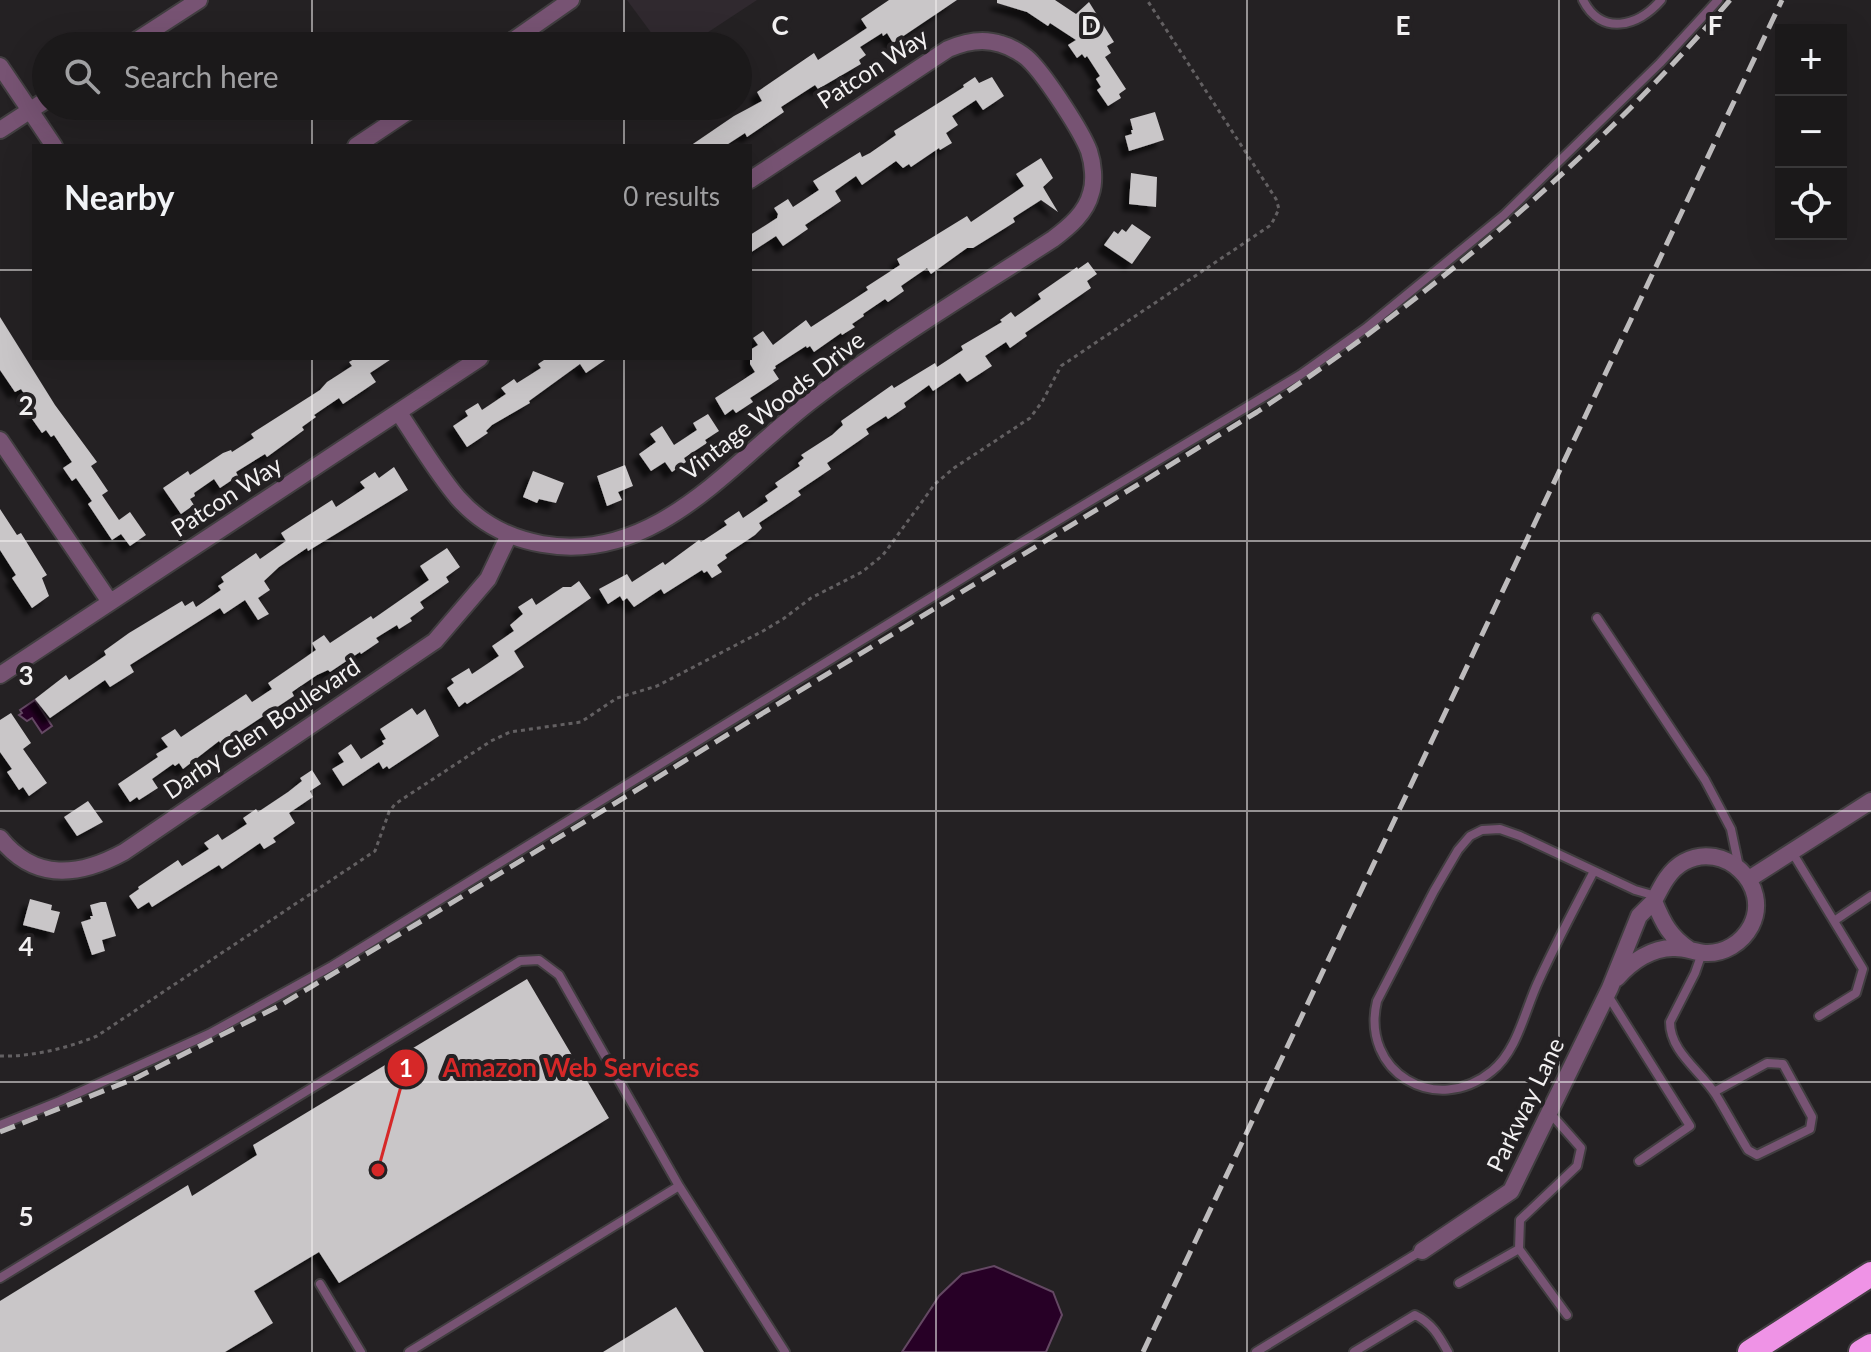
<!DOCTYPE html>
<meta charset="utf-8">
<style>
body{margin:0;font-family:Lato,sans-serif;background:#242223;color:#f1f3f6}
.controls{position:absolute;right:24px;top:24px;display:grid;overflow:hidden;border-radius:0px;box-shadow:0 8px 32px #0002}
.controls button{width:72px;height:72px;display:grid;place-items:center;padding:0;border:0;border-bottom:2px solid #393839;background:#1b191a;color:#f1f3f6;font:40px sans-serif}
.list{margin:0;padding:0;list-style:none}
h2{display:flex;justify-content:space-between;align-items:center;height:104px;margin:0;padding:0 32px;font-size:34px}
h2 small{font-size:26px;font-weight:400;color:#a0a0a2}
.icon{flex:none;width:44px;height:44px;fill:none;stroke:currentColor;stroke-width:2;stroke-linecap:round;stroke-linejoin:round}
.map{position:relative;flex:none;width:1871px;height:1352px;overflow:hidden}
.search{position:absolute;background:#1b191a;box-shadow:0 8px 32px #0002;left:32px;top:32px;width:720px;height:88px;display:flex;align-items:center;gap:20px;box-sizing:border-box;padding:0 28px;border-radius:44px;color:#a0a0a2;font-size:30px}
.panel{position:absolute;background:#1b191a;box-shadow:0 8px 32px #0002;left:32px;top:144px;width:720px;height:216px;border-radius:0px}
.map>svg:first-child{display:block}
.built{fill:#30292f}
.water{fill:#270026;stroke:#644863;stroke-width:2}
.building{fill:#c9c6c8;filter:url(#shadow)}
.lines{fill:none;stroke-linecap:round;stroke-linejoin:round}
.service-casing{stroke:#413e40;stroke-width:12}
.minor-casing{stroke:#413e40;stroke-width:20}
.motorway-casing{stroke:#413e40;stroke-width:28}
.path{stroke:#636062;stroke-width:3;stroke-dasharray:4 4;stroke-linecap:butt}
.service{stroke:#775373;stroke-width:8}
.minor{stroke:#775373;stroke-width:16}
.motorway{stroke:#ef93e6;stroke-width:24}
.rail{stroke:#bdbbbc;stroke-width:5;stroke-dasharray:16 8;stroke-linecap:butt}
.grid{fill:none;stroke:#f2f0f1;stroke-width:2;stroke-opacity:0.55}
.labels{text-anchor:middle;stroke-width:8;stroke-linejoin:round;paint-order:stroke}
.street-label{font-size:24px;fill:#f2f0f1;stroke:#242123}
.grid-label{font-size:26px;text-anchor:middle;font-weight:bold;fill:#f2f0f1;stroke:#242123;stroke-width:8;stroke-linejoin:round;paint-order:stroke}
.leader{fill:none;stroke:#d62828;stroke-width:3}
.callout-dot{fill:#d62828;stroke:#242123;stroke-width:3}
.mark-label{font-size:24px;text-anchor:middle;font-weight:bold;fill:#fff}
.callout-label{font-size:26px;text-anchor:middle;font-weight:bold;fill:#d62828;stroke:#242123;stroke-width:8;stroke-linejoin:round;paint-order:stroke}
</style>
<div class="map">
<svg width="1871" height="1352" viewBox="0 0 1871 1352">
<defs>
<filter id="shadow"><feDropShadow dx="-7" dy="7" stdDeviation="2" flood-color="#0009"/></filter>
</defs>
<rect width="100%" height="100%" fill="#242123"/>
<path class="built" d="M627,0H757L687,46H661Z"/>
<path class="water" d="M35,700L52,726L42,733L32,718L27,721L19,715L22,713L20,710Z
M994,1266L1053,1292L1062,1315L1046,1352H902L939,1296L962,1274Z"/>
<path class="building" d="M889,0H957L893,43L887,33L883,36L882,33L860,47L866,55L859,60L861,64L818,89L815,85L781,107L784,112L747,137L745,133L725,146H690L734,116L762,101L757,92L814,53L818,60L867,28L861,19Z
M997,0H1055L1076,14L1089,2L1114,42L1107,46L1111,53L1105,57L1126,89L1119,94L1121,98L1108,106L1097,90L1101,87L1096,79L1100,76L1087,56L1085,58L1082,54L1077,58L1068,45L1076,40L1050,23L1048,26L1027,12L997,3Z
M975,77L979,83L992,77L1004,96L983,110L976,100L952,116L958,125L946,133L952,143L940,150L939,148L911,167L909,164L903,168L896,161L862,185L856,176L835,191L841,201L805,225L808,229L783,246L776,236L750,253V235L777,218L778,214L774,208L788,199L793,207L819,190L813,181L860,152L862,157L870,153L896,135L894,131L964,87L963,85Z
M1155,112L1164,140L1129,151L1125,136L1132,134L1131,130H1133L1130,119Z
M1041,158L1053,178L1043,187L1058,212L1041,200L1013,218L1015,222L973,248H967L931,274L927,268L901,286L904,291L888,302L885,299L863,314L864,316L852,324L855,327L842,335L841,333L814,352L810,346L807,348L806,346L775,366L776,368L773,370L779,379L750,398L753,402L736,413L733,409L725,415L715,398L755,372L750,364V350L758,345L753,338L763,331L773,345L806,320L811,327L868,290L866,287L900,265L897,259L967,216L971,222L1024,186L1016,174Z
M1131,173L1157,177L1156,207L1129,204Z
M1132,224L1151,237L1132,264L1104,245L1114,231L1118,234L1122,229L1126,232Z
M1088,262L1097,274L1087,281L1091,288L1025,333L1027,336L1010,348L1006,342L985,356L992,366L967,382L960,373L933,391L929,385L904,403L906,407L888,419L886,416L866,429L869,434L827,463L831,469L798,491L801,495L759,523L762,528L755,535L725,555L727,558L717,565L722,572L712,578L707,571L704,573L702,570L664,594L661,589L634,607L627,598L623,601L620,596L608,604L599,589L627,574L632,582L663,562L665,565L699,540L701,542L727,525L724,521L739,511L743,518L768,501L765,496L778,487L775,483L800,466L798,463L804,458L801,455L832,435L843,425L841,421L892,385L894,388L935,363L937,367L963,350L961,346L1002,322L1000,320L1011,312L1015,317L1041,299L1038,294L1077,267L1078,269Z
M0,317L55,405L97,462L91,466L108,491L102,495L119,520L130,512L146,535L130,546L121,534L112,540L88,504L92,501L76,478L72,481L63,468L72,462L54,435L51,437L46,430L42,433L30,416L36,412L21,389L15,392L0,370Z
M356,358H393L370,373L376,382L343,404L339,398L314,415L316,417L302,427L304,430L267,457L265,454L236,472L238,476L220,488L214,479L194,493L195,496L190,499L194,505L181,514L163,488L188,471L190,475L223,453L231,450L232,452L254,438L251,434L320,390L327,382L352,366L349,362Z
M547,358H608L586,373L580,364L529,401L530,403L492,425L486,431L488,433L467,447L453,426L468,416L465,411L478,403L482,410L506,394L501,388L514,379L517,383L541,368L538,364Z
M708,414L719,431L705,440L707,443L684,458L686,462L672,472L665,462L651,471L639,454L656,442L650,434L662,426L674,445L697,430L693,423Z
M625,465L633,486L618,492L622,500L607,506L597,476Z
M394,467L408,490L308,551L307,548L279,567L264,581L270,590L258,598L269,614L258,620L245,600L224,614L220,608L130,665L134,672L110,687L105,680L50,718L35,699L66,675L69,680L106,655L104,651L129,633L182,601L185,606L193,601L196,607L221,590L218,586L224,582L221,577L256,553L260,559L286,541L281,533L332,500L336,507L365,488L360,482L375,472L379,478Z
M533,471L564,483L556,503L539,499L537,503L523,497Z
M0,509L17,535L21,533L47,575L42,578L49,596L32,608L12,578L16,575L0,550Z
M447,548L460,567L446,577L449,582L420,602L424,608L410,618L412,621L399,629L397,625L376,638L379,642L361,654L360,652L330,672L328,670L317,675L292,692L294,696L221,744L219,741L183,769L179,763L175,766L173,764L152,779L158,788L139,800L137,797L130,802L118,784L158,757L156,754L168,747L161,738L175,729L181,737L246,694L252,702L272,689L268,683L316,650L312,643L324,635L330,643L371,616L373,619L429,580L420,566Z
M579,581L591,598L514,651L524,667L467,704L465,702L459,707L447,688L454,683L451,679L469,668L472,674L499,656L492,646L514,631L510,625L523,614L518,607L532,598L536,605L563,587H571Z
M412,708L417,715L425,709L439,736L389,769L387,766L383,769L379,762L343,786L332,769L344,762L338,753L351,744L361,759L384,744L382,741L386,739L380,729Z
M11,713L31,743L23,749L47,783L29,796L23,787L19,790L7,772L12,769L0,752V720Z
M312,770L321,784L310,791L313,797L289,813L295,823L273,838L276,842L264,849L260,843L222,869L219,865L152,907L149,902L138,909L129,896L139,889L138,887L178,860L182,866L209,849L204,843L218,834L222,840L247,824L243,818L256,809L258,812L288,792L302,781L300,778Z
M88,801L103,822L77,836L64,817Z
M30,899L52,905L51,910L60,912L54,933L23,925Z
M101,902H106L116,936L102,940L105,951L92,955L81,922L91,919L90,916H93L90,905Z
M527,979L609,1118L339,1283L319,1252L254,1291L273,1323L225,1352H0V1301L188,1185L192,1196L257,1155L253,1145Z
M676,1307L704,1352H603Z"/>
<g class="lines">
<g class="service-casing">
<path id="service" d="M1583,0C1601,36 1638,27 1661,0
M1597,618L1705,780L1731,829L1739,867
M1792,852L1863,969L1856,993L1819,1016
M1594,871C1575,907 1556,943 1539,980C1525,1009 1518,1050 1492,1071C1436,1117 1360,1072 1377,1001L1434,891L1458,850L1470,836L1482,830L1500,829L1520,836L1635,890L1656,896
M1834,921L1871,896
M1702,953L1695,973L1670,1022C1670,1052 1701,1071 1716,1095C1727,1113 1737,1132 1748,1150L1757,1155L1810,1129L1812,1117L1783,1064L1767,1063L1714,1092
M1607,994L1690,1126L1639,1161
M1550,1113L1581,1148L1577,1166L1520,1220L1519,1249L1567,1315
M0,1125L60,1101L209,1034L332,966L1007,551L1300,375L1366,328L1504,215L1660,63L1718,0
M0,1278L520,961L539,960L559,975L679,1186
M1459,1283L1519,1249
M320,1284L361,1352
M409,1352L679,1186L785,1352
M1256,1352L1421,1251
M1354,1352L1415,1315C1432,1323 1439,1336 1448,1352"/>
</g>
<g class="minor-casing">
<path id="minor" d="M128,46L199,0
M505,46L571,0
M0,66L54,146
M0,130L46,100
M356,146L416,106
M399,413C418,441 436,472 458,498C480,523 509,538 542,544C657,565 734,459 815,398C891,340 973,291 1053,239C1069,227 1086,213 1091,193C1095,181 1093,163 1089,151C1081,130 1047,79 1032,63C1025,55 1012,47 1001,44C984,38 964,42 948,49L750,180
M0,440L110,602
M0,675L480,358
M0,838C35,882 80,876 124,852L435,641L488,579L509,535
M1749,879L1871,801
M1617,978C1631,962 1652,947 1675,948C1685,948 1695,952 1705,953C1724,954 1742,943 1751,926C1772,885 1724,840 1684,862C1669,870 1661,887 1654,901C1663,923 1670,937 1690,950
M1422,1251L1511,1191L1610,988L1639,916L1654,901"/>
</g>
<g class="motorway-casing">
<path id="motorway" d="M1750,1352L1871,1274
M1861,1352L1871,1346"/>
</g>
<path class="path" d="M0,1056C32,1057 68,1048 97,1036L375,851L389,812L395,804L491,741L510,732L581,722L617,698L657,686L763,631L783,619L811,598L862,572L883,555L935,484L954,468L1030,418L1042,402L1061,366L1271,225L1279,209L1276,199L1147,0"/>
<use href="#service" class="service"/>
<use href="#minor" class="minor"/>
<use href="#motorway" class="motorway"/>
<path class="rail" d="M0,1132L136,1078L279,1006L430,916L1257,412C1431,297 1594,159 1730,0
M1143,1352L1782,0"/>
</g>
<path class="grid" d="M312,0V46M624,0V46M936,0V1352M1247,0V1352M1559,0V1352M312,106V146M624,106V146M0,270H34M750,270H1871M312,358V1352M624,358V1352M0,541H1871M0,811H1871M0,1082H1871"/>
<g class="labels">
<g class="street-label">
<text transform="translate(873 69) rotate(-33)" y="8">Patcon Way</text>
<text transform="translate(773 406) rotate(-38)" y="8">Vintage Woods Drive</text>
<text transform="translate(227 497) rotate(-33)" y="8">Patcon Way</text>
<text transform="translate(262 729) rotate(-34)" y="8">Darby Glen Boulevard</text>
<text transform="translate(1526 1105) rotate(-64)" y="8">Parkway Lane</text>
</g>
</g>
<g class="grid-label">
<text x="780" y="35">C</text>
<text x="1091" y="35">D</text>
<text x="1403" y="35">E</text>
<text x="1715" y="35">F</text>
<text x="26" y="415">2</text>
<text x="26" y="685">3</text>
<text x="26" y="956">4</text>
<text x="26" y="1226">5</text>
</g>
<path class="leader" d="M378 1170L406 1068"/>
<g class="callout-dot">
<circle cx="378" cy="1170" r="8"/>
<circle cx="406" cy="1068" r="20"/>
</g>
<g class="mark-label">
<text x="406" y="1077">1</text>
</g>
<g class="callout-label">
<text x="571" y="1077">Amazon Web Services</text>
</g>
</svg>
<div class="controls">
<button>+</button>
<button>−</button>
<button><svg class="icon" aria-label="locate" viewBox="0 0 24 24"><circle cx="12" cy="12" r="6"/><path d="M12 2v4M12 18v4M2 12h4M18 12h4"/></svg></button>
</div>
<div class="search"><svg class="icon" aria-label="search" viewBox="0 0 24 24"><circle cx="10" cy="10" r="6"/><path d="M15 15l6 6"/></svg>Search here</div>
<section class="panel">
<h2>Nearby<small>0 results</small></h2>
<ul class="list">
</ul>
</section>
</div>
